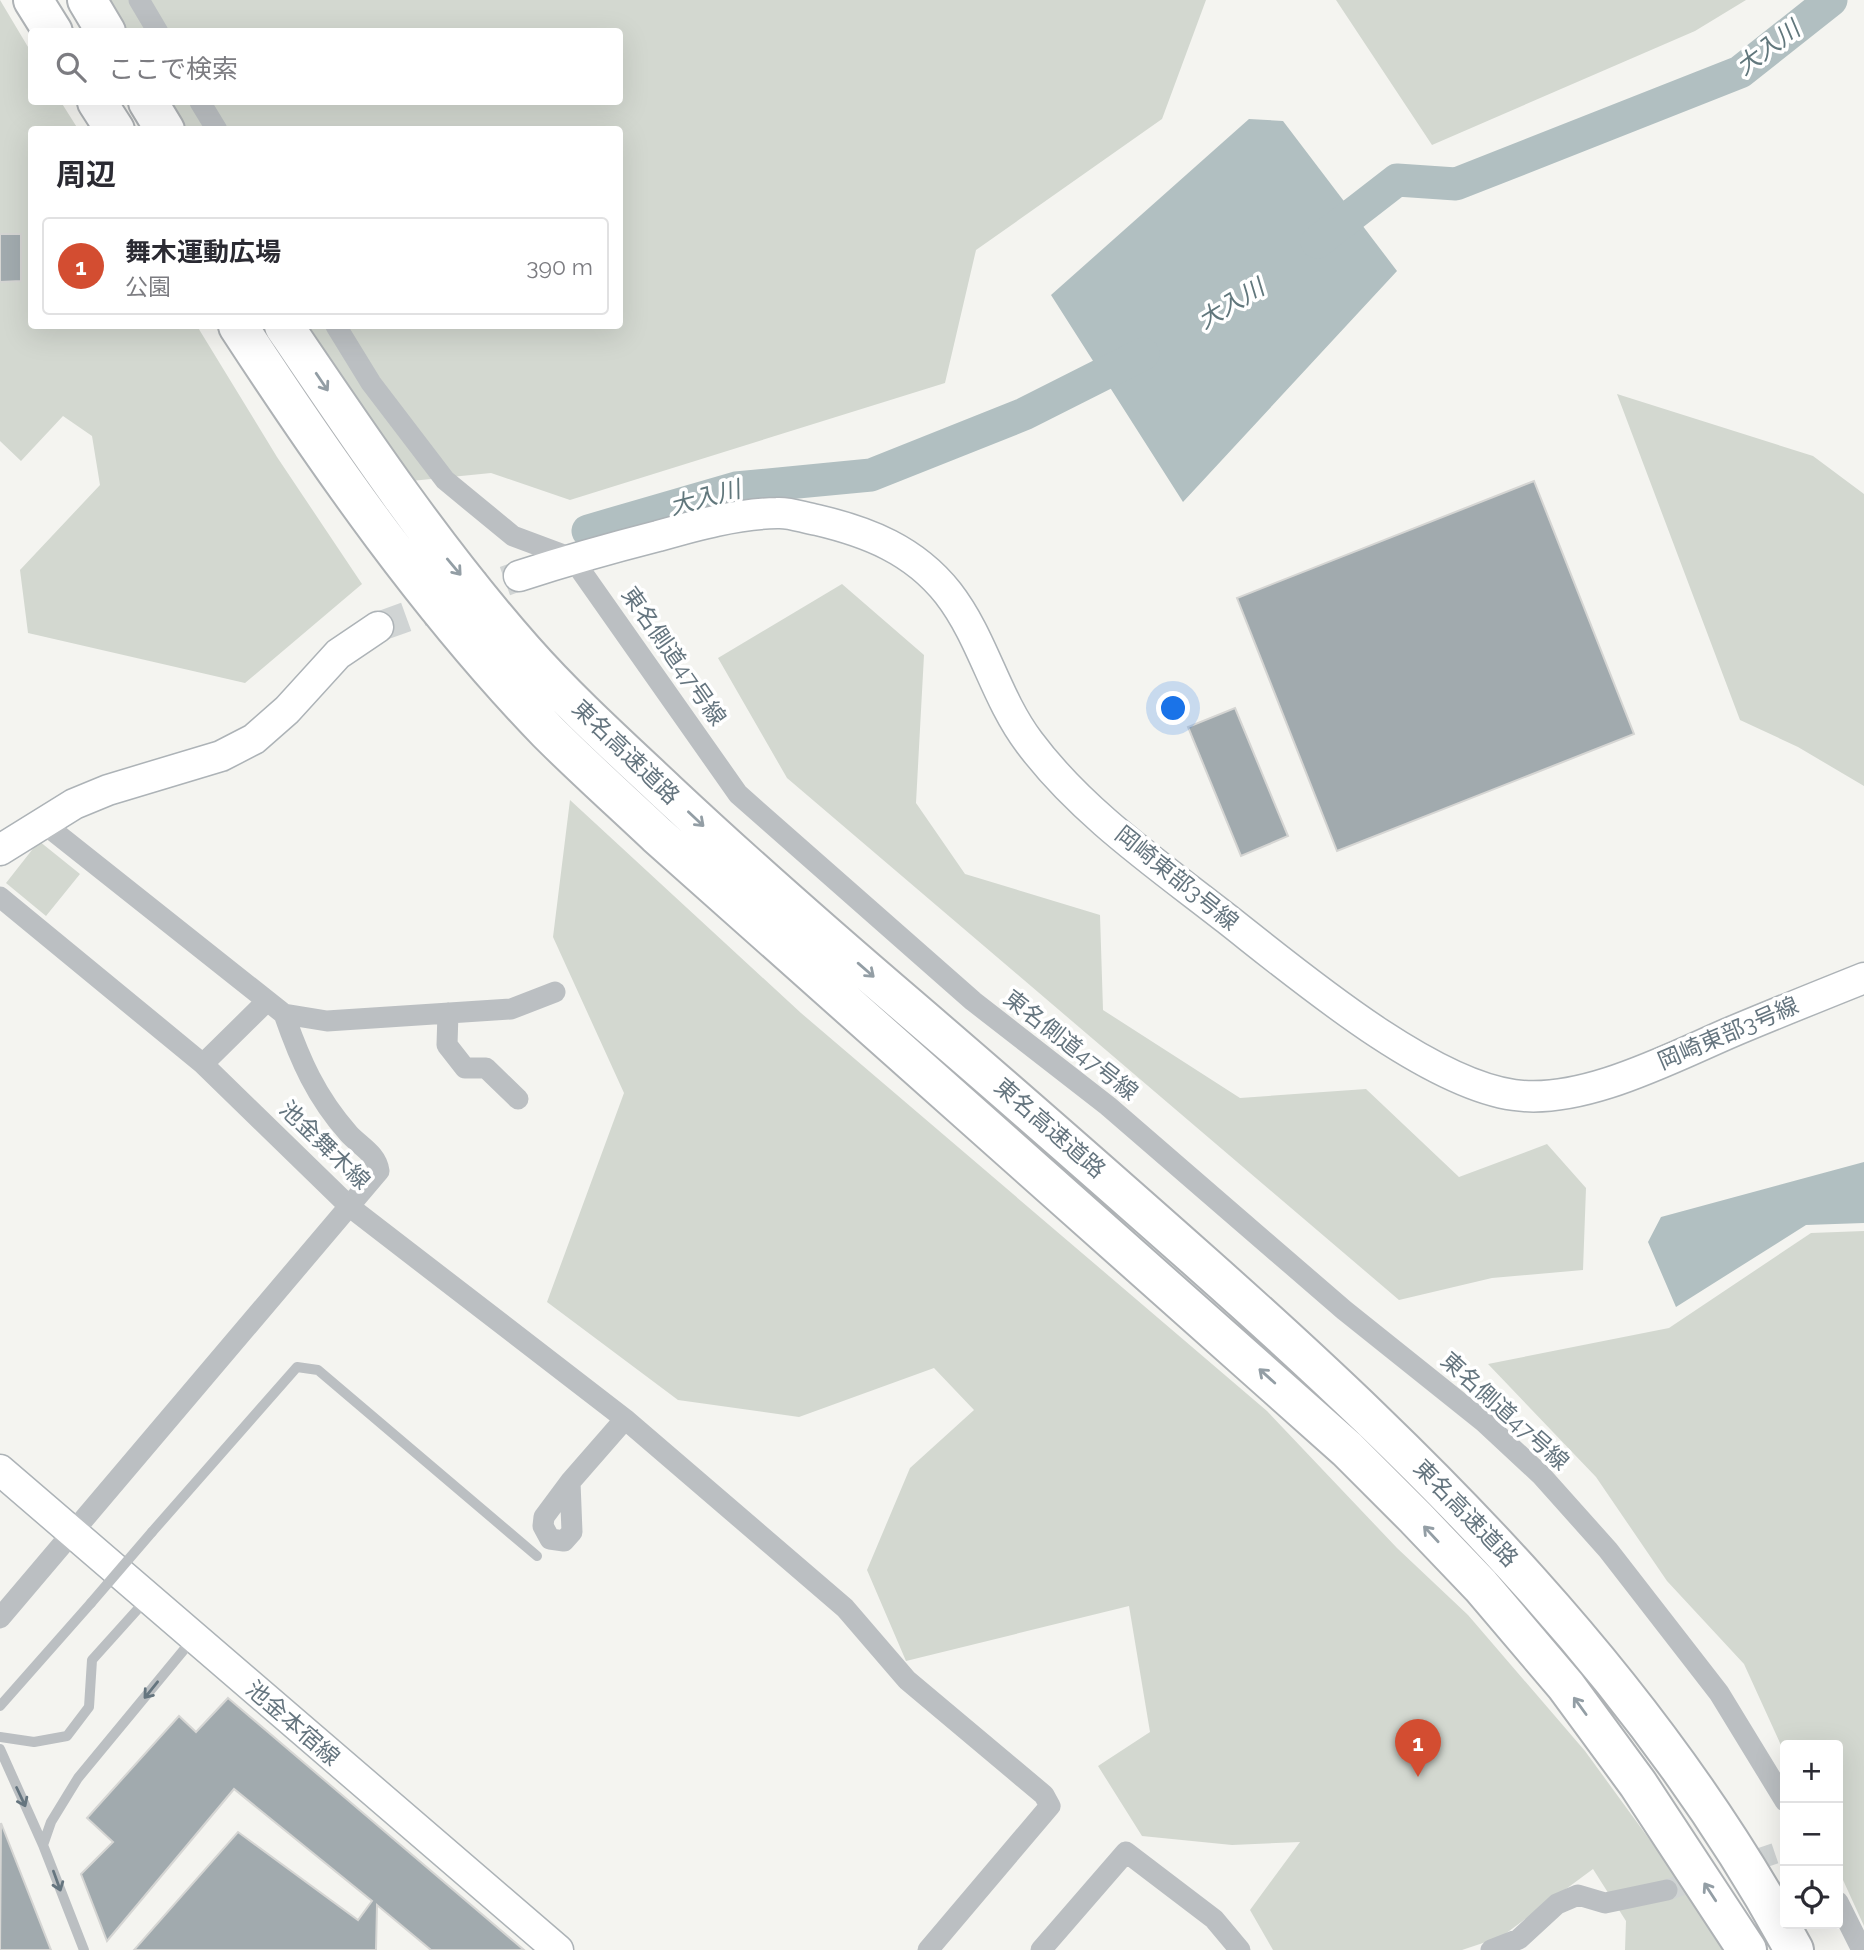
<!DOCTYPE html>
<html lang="ja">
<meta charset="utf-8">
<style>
body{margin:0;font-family:Raleway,"Noto Sans JP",sans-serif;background:#f2f2f3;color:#2b2b33}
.controls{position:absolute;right:21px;bottom:21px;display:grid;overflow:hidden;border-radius:7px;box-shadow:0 7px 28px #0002}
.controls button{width:63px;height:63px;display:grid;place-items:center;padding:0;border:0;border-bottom:2px solid #e1e1e2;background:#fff;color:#2b2b33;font:35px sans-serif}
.you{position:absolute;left:1174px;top:709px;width:24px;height:24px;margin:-18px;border:5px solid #fff;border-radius:50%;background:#1a73e8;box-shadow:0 0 0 10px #1a73e833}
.badge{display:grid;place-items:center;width:46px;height:46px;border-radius:50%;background:#d34d31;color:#fff;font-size:23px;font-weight:700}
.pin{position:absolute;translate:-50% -58px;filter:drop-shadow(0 2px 4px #0008)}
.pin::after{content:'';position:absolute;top:37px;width:24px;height:21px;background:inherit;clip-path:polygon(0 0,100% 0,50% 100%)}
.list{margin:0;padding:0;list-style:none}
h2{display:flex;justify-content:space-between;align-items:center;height:91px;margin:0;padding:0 28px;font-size:30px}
h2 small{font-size:23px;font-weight:400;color:#7c7c81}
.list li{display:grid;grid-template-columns:46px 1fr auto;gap:21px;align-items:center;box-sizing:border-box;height:98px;margin:0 14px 14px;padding:0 14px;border:2px solid #e1e1e2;border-radius:7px}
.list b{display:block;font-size:26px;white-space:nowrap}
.list p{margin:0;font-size:23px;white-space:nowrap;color:#7c7c81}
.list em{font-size:23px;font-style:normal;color:#7c7c81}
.icon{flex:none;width:38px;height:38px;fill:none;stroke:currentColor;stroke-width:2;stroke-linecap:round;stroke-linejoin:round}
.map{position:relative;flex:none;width:1864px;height:1950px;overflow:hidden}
.search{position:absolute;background:#fff;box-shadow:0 7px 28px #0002;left:28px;top:28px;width:595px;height:77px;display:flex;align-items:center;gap:18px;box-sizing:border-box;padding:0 24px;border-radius:7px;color:#7c7c81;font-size:26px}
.panel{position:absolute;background:#fff;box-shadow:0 7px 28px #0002;left:28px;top:126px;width:595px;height:203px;border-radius:7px}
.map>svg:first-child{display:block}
.green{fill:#d3d8d0}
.water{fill:#b1bfc1}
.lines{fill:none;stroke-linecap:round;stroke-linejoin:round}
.river{stroke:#b1bfc1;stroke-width:33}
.building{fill:#a1aaae;stroke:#d5d5d3;stroke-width:2}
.street-tunnel{stroke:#d0d4d4;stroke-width:21;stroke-dasharray:21 10;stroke-linecap:butt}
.secondary-tunnel{stroke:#d0d4d4;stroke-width:30;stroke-dasharray:30 15;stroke-linecap:butt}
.secondary-casing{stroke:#adb3b7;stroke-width:33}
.highway-casing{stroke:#aeb2b5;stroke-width:42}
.lane{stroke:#bbbfc2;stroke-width:10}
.street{stroke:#bbbfc2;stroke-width:21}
.secondary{stroke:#fff;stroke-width:30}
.highway{stroke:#fff;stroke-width:38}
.lane-bridge{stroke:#bbbfc2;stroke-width:10}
.oneway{stroke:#939ea5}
.oneway2{stroke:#65757f}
.labels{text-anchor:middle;stroke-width:7;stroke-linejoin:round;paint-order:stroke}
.street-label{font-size:23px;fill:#65757f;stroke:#fff}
.water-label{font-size:24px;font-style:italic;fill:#61777c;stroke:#fff}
</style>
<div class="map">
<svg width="1864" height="1950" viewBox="0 0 1864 1950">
<rect width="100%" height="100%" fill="#f4f4f0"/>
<path class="green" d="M0,0L31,52L32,102H61L78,129L32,130V326H197L277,457L362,584L245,683L28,633L20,570L100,485L92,436L63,416L21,461L0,441Z
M109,0H1206L1162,119L976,250L945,383L570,500L491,473L411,481L309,326H620V130L184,129L168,102H620V32L127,31Z
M1336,0H1746L1695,31L1432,145Z
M1617,394L1813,456L1864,494V786L1798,747L1740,720Z
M842,584L924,655L916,803L965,874L1100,915L1103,1010L1240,1098L1366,1089L1459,1177L1547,1144L1586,1188L1583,1270L1492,1278L1399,1300L787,778L718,658Z
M570,800L801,1013L1267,1411L1397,1548L1468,1615L1585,1751L1730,1950H1625L1626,1921L1593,1869L1501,1937L1462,1950H1273L1250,1910L1300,1842L1232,1845L1142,1836L1098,1766L1150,1732L1129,1606L906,1661L867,1570L910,1468L974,1410L934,1368L799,1417L678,1400L547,1302L624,1093L553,937Z
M39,841L80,874L46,916L6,883Z
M1864,1231V1926L1838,1869V1745H1785V1754L1744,1664L1667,1581L1596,1477L1488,1364L1669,1328L1811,1233Z"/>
<path class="water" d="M1249,119L1283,121L1397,271L1183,502L1051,295Z
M1864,1162V1223L1806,1225L1676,1307L1648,1242L1661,1217Z"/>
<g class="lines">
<path class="river" d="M1317,242L1397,180L1456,184L1740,72L1831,0
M588,531L736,488L871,475L1024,414L1143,354"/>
</g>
<path class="building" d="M0,234H21V281L0,282Z
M1534,481L1634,734L1337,851L1237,598Z
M1235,708L1288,836L1241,856L1188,727Z
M228,1698L524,1950H431L377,1905L376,1950H134L238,1832L358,1920L372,1901L234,1789L107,1941L81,1874L113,1842L87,1818L179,1716L196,1732Z
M1,1823L51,1950H0Z"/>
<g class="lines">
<path class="street-tunnel" d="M1667,1890L1785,1850"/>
<path class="secondary-tunnel" d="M378,627L519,576"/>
<g class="secondary-casing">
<path id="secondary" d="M519,576C565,561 611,548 658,536C697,525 736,514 777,513C790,512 804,518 817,520C868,532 914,550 948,593C983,638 995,697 1029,742C1081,812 1158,865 1227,919C1297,974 1426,1083 1514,1095C1581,1105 1669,1059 1729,1033C1774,1014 1819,996 1864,978
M0,850L74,804L108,790L221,756L254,739L287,710L338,654L378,627
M0,1470L558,1950"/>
</g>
<g class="highway-casing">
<path id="highway" d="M33,0L53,32
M87,0L106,32
M97,102L115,130
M148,102L165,130
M238,326C330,467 430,610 548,732C583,767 621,801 657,835L1347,1449L1416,1518L1481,1586L1566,1686L1638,1784L1747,1950
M284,326C359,437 434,549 523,650C567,700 618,746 667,792C746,866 827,937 910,1008C1009,1093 1107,1179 1205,1266C1431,1467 1649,1681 1794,1950"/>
</g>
<path class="lane" d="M152,1532L297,1367L318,1370L537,1556
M0,1706L91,1603
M0,1737L34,1742L67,1736L89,1707L92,1660L146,1600
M0,1749L43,1845
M84,1950L43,1845L51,1822L78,1778L192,1640"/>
<path class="street" d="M139,0L158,32
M200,102L217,130
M336,326L371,383L445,480L513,536L572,558L738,794L973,1001L1108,1106L1344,1310L1484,1422L1541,1475L1608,1550L1719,1693L1785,1801
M42,822L284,1014L327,1021L511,1009L555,992
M0,897L203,1064L350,1207L625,1419L845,1608L907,1680L1044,1795L1050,1806L928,1950
M448,1013L447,1045L465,1068H486L518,1099
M203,1064L267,1001
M570,1482L572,1532L564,1541L550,1539L543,1526L544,1517Z
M570,1482L625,1419
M0,1618L379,1171C377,1154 360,1146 349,1134C316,1097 300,1060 284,1014
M1838,1902L1862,1950
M1041,1950L1126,1852L1214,1919L1240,1950
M1491,1950L1519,1939L1557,1904L1578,1895L1605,1903L1667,1890"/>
<use href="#secondary" class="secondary"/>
<use href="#highway" class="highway"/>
<path class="lane-bridge" d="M91,1603L152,1532"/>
</g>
<defs><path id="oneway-shaft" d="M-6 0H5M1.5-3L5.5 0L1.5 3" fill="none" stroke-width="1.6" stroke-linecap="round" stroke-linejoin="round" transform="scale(1.75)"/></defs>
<g class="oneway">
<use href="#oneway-shaft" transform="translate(322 382) rotate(56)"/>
<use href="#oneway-shaft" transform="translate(454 567) rotate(50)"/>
<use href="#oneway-shaft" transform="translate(696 819) rotate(43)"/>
<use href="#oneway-shaft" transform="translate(866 970) rotate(41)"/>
<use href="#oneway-shaft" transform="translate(1267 1376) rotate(-138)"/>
<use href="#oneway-shaft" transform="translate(1431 1534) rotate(-133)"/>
<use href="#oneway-shaft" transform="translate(1580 1706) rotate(-126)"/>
<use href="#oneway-shaft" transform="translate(1710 1892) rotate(-123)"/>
</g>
<g class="oneway2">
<use href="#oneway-shaft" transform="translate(151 1690) rotate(129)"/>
<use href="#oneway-shaft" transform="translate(21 1797) rotate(65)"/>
<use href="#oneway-shaft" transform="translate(57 1881) rotate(70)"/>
</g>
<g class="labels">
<g class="street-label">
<text transform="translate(674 656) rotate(55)" y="8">東名側道47号線</text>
<text transform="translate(626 752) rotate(44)" y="8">東名高速道路</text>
<text transform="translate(1177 878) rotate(39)" y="8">岡崎東部3号線</text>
<text transform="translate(1728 1033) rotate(-23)" y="8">岡崎東部3号線</text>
<text transform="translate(1071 1045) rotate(38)" y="8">東名側道47号線</text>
<text transform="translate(1050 1128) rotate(41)" y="8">東名高速道路</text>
<text transform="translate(325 1145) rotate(44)" y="8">池金舞木線</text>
<text transform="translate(1505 1411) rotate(42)" y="8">東名側道47号線</text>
<text transform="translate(1466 1513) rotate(46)" y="8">東名高速道路</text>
<text transform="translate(293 1723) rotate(41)" y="8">池金本宿線</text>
</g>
<g class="water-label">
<text transform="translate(1768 48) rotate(-37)" y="8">大入川</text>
<text transform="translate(1231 304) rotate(-31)" y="8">大入川</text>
<text transform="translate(705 498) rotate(-15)" y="8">大入川</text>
</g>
</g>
</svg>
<div class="controls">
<button>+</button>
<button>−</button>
<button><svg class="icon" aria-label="locate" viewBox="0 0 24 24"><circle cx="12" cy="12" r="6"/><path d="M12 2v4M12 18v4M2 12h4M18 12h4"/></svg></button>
</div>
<div class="you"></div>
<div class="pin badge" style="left:1418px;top:1777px">1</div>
<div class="search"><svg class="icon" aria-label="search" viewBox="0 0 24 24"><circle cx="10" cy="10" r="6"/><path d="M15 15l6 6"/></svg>ここで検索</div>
<section class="panel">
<h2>周辺<small></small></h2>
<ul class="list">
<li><span class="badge">1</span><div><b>舞木運動広場</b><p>公園</p></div><em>390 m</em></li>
</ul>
</section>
</div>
